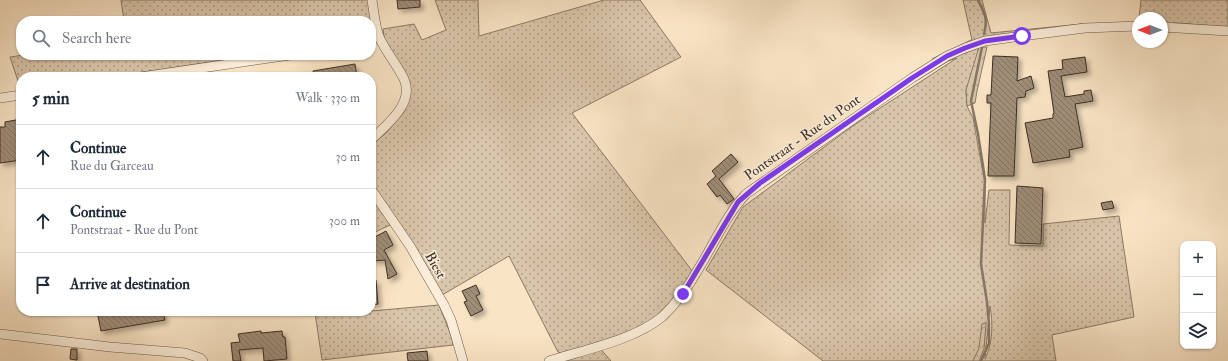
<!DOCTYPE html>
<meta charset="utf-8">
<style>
body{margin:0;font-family:"IM FELL Double Pica",serif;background:#f2f2f3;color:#1f2937}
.controls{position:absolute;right:12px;bottom:12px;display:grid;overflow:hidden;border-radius:8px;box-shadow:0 1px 3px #0004}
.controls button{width:36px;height:36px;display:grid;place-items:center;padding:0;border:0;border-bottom:1px solid #e0e1e3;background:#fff;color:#1f2937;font:20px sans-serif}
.compass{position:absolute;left:1132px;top:12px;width:36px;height:36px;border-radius:50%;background:#fff;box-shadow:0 1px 3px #0004;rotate:270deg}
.stop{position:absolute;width:12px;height:12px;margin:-9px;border:3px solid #7c3aed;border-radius:50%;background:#fff}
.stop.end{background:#7c3aed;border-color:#fff;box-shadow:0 1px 4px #0008}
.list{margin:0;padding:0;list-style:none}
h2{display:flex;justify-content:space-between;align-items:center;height:52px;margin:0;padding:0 16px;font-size:17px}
h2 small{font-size:13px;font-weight:400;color:#747a83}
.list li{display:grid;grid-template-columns:26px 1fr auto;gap:12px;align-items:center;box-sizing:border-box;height:64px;padding:0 16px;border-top:1px solid #e0e1e3}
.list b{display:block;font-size:15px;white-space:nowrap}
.list p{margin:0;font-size:13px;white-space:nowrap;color:#747a83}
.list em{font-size:13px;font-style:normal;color:#747a83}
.icon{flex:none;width:22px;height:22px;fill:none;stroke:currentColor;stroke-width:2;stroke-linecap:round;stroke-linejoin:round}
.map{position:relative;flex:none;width:1228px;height:361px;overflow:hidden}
.search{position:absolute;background:#fff;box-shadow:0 1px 3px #0004;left:16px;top:16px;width:360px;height:44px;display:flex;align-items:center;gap:10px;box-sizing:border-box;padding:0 14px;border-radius:16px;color:#747a83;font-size:15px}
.panel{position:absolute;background:#fff;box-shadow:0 1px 3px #0004;left:16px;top:72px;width:360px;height:244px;border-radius:16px}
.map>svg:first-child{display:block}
.green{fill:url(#green-dots);stroke:#8b7a67;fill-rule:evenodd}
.forest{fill:url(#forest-crowns);stroke:#8b7a67}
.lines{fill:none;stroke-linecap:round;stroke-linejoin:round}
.stream{stroke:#877664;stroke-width:2.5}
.building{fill:url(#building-back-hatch);stroke:#3d2e24;filter:url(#shadow)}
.minor-casing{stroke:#6c5c4c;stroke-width:10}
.minor{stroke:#fbedd9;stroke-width:9}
.route{stroke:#7c3aed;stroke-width:5}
.labels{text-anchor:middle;stroke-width:3;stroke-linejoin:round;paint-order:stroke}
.street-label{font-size:14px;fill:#3d2e24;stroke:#fbedd9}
</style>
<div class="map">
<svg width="1228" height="361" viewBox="0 0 1228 361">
<defs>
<pattern id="green-dots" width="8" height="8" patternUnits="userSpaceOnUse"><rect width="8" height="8" fill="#d9c5aa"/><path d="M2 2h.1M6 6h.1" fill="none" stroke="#b1a08a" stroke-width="1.8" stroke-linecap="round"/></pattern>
<pattern id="forest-crowns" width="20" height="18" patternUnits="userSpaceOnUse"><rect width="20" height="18" fill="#d9c5aa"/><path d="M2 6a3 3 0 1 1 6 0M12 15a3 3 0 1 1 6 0" fill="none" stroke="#b1a08a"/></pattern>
<pattern id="building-back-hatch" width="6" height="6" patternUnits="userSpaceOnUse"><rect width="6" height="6" fill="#9f8d78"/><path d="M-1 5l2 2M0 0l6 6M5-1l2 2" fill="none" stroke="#837462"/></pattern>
<filter id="shadow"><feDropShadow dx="3.5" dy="3.5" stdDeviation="2" flood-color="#0004"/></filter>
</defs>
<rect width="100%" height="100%" fill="#f9e4c5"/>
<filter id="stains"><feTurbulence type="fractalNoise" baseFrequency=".005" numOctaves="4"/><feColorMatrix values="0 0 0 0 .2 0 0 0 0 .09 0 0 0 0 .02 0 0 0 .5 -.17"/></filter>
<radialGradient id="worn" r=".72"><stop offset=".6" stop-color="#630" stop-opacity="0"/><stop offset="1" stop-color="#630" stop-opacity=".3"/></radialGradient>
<path class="green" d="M121,0H370L372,31L371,32V21H124Z
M435,0H478L479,36L604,0H640L681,57L572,113L693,272C680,290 663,317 644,327C629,334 613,340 598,346L611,361H564L561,353L558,352L509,256L442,295L371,183V145L386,133L404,112L409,96L410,83L385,43L383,29L414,24L422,40L446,30Z
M963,0H982L991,33L1082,24L992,37L933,62L932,59L971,40H972Z
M1141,0H1228V27L1177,23L1162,25V18H1139Z
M982,47L966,90L967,106L973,118L985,184V223L989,190H1010L1009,245L1043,246V224L1119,216L1134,317L1052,335L1056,361H823L706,270L743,207L854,125L957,58L948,61L919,79L947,59ZM990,306C993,324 993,342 985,359Z
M24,55H257L110,77H21V87H20L10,57Z
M371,192L390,225L371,234Z
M439,305L452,338L453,345L322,360L315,313L371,311Z"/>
<path class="forest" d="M979,47H987L977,91L975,103L967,106L966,90Z
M986,323L984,349L979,361H973L979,348L982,324Z"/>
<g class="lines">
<path class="stream" d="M978,0C985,14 988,19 984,34
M981,361L989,343V323L987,302L981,264L985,179L978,134L971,101L982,47"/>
</g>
<path class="building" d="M397,0H420V7L398,9Z
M993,56L1018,57L1017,81L1031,76L1034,88L1026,91L1025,97L1017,98L1014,176H988L991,103H987V95H991Z
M1085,57L1087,72L1061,76L1065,97L1084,94V91L1091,90L1093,101L1075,104L1083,147L1069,150L1070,157L1033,163L1025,123L1053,118V114L1054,113L1048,71L1063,69L1062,60Z
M355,64L357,77H314L313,71Z
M21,119V160L0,163V127H5V122Z
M731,154L738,162L719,179L734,199L727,204L720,195L717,197L707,184L716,176L712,171Z
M1017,186L1043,188L1041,244L1015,243Z
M1112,201L1114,208L1103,210L1101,203Z
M386,231L393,245L384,250L397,274L388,279L385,260L374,261L371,255V239Z
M371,280H376L378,304L371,305Z
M476,285L480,294L476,296L483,310L471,316L464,302L467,301L462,291Z
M97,311H163L165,320L101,331Z
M261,331V333L282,331L283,337H285L287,359L264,361L263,348L239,350L241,361H233L231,343L240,342L238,334Z
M71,349H77V360L70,359Z
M427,351L428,361H408L407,353Z"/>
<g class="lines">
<g class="minor-casing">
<path id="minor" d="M1162,27L1228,31
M141,77L290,55
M0,98L21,95
M371,140C386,125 415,104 404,79C397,65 387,53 380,39C375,28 374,12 372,0
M371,189L410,246L444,305L451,320L463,361
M0,334L110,347L185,353L200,358L203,361
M549,361C584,350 634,340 662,317C677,303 689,286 699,268C714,244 726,215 746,194L912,78L947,56L965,48L985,41L1022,36L1085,28L1138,26"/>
</g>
<use href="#minor" class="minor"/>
</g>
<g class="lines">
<path class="route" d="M683,294L738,202L760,183L912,78L947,56L965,48L985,41L1022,36"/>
</g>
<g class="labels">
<g class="street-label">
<text transform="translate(802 137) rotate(-35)" y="5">Pontstraat - Rue du Pont</text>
<text transform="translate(436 265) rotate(61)" y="5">Biest</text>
</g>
</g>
<rect width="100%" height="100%" filter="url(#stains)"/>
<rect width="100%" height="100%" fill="url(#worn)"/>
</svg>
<div class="controls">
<button>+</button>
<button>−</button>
<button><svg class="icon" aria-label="layers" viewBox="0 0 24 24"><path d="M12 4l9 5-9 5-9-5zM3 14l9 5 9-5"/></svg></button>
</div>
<svg class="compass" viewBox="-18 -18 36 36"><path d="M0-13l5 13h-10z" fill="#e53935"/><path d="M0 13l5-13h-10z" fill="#747a83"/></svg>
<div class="stop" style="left:1022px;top:36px"></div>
<div class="stop end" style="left:683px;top:294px"></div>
<div class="search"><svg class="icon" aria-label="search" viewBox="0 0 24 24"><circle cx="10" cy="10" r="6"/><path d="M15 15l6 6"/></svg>Search here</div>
<section class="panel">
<h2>5 min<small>Walk · 330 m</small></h2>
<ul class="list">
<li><svg class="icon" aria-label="ahead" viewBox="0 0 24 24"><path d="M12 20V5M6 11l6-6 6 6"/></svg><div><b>Continue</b><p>Rue du Garceau</p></div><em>30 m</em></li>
<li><svg class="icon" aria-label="ahead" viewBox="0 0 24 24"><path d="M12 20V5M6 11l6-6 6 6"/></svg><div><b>Continue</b><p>Pontstraat - Rue du Pont</p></div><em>300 m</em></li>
<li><svg class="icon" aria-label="arrive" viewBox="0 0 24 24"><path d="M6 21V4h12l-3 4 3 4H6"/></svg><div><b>Arrive at destination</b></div></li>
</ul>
</section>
</div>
